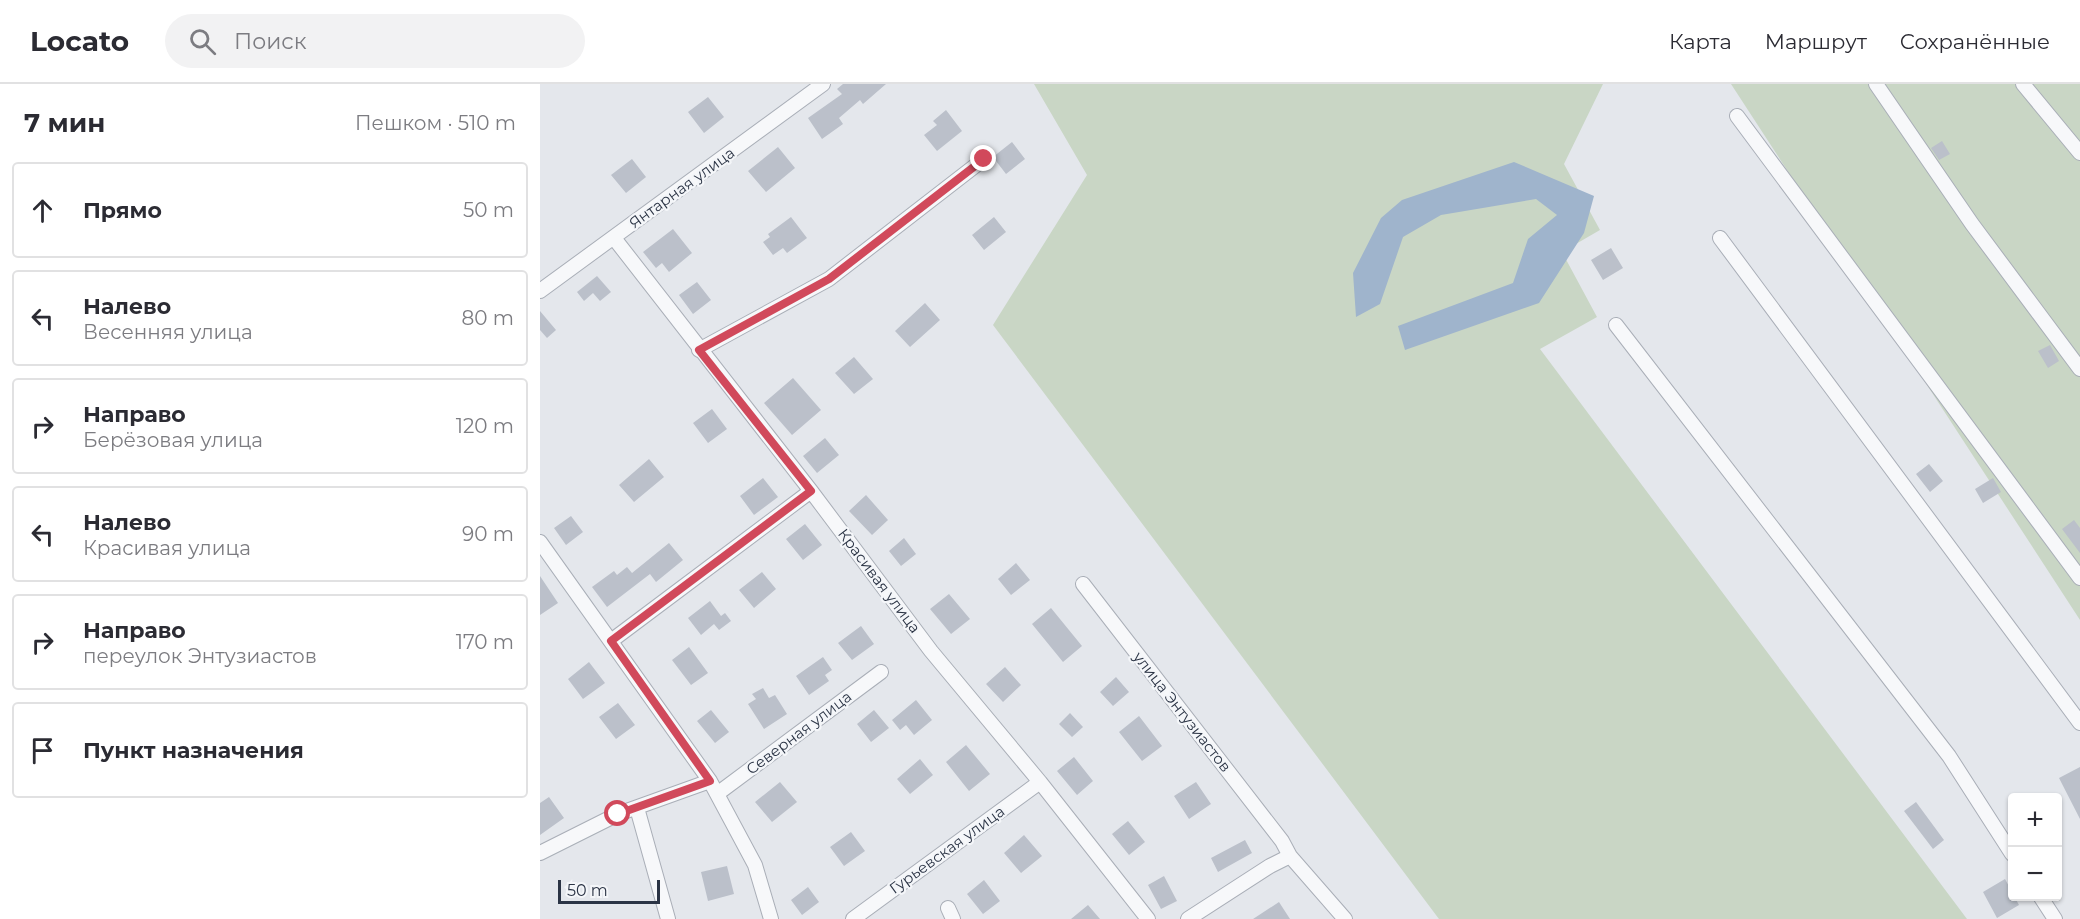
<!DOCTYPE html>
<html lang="ru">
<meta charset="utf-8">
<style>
body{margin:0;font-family:Montserrat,sans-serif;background:#f2f2f3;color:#2b2b33}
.controls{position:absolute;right:18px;bottom:18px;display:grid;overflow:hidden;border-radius:6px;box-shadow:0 2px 4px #0004}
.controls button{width:54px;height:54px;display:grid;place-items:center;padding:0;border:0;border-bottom:2px solid #e1e1e2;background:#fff;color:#2b2b33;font:30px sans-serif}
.scale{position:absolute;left:18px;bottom:15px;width:102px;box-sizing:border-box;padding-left:6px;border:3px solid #2b3445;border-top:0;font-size:16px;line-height:21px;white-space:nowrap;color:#2b3445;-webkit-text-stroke:4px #f4f6f9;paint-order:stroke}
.stop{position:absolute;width:18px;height:18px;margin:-14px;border:4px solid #d1495b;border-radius:50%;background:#fff}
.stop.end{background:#d1495b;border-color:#fff;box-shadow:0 2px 6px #0008}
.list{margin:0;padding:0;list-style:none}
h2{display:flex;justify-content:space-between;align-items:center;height:78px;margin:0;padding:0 24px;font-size:26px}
h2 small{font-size:20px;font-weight:400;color:#7c7c81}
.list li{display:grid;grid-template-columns:39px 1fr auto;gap:18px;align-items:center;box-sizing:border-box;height:96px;margin:0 12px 12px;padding:0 12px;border:2px solid #e1e1e2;border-radius:6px}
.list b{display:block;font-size:22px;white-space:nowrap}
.list p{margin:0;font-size:20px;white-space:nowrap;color:#7c7c81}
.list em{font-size:20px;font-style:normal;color:#7c7c81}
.icon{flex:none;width:33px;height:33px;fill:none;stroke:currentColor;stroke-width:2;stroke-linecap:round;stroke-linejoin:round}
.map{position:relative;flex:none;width:1540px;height:835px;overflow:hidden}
header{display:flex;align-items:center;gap:36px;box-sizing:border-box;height:84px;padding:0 30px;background:#fff;border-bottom:2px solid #e1e1e2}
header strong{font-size:28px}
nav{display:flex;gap:33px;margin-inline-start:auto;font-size:21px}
.search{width:420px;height:54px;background:#f2f2f3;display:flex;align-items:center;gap:15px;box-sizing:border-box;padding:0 21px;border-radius:33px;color:#7c7c81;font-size:22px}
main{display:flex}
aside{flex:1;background:#fff}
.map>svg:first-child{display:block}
.green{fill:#c9d6c5}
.water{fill:#9fb4cc}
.building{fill:#bbc0ca}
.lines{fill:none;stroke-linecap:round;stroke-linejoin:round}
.minor-casing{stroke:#a9aeb7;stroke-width:16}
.minor{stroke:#f7f8fa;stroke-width:14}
.route{stroke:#d1495b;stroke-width:8}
.labels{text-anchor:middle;stroke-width:4.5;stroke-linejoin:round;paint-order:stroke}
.street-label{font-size:15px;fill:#2b3445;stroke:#f4f6f9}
</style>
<header>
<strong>Locato</strong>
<div class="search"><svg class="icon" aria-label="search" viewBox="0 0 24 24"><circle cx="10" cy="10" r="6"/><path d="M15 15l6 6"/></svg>Поиск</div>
<nav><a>Карта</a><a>Маршрут</a><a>Сохранённые</a></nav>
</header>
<main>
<aside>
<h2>7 мин<small>Пешком · 510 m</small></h2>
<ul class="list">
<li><svg class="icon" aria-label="ahead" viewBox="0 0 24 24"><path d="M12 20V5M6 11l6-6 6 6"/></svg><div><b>Прямо</b></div><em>50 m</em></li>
<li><svg class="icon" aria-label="left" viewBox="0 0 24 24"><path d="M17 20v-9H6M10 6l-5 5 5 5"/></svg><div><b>Налево</b><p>Весенняя улица</p></div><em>80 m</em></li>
<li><svg class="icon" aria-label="right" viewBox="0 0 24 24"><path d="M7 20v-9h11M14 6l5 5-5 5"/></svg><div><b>Направо</b><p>Берёзовая улица</p></div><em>120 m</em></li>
<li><svg class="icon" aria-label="left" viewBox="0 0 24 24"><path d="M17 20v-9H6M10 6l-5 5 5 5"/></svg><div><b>Налево</b><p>Красивая улица</p></div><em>90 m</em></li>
<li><svg class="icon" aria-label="right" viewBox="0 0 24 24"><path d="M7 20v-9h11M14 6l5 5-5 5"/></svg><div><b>Направо</b><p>переулок Энтузиастов</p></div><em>170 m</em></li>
<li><svg class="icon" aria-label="arrive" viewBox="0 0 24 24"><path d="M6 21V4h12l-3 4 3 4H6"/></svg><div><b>Пункт назначения</b></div></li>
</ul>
</aside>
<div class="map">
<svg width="1540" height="835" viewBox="0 0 1540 835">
<rect width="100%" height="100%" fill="#e4e7ec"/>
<path class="green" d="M494,0H1063L1024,80L1060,146L1022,168L1057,233L1000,265L1427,835H899L453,241L547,91Z
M1191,0H1540V536Z"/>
<path class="water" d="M974,78L1054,112L1044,149L999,219L865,266L858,242L973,199L988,155L1017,131L996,115L901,131L863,153L840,220L816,233L813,189L841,134L862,116Z"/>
<path class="building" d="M303,0H346L323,20L320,16L299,34L303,40L282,55L268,34L302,10L297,5Z
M168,13L184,33L164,49L148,28Z
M406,26L422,47L397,67L384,51L397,41L393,37Z
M1402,57L1410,70L1399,76L1391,64Z
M472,58L485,75L466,90L453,73Z
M238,63L255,84L226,108L208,87Z
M92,75L106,93L86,109L71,91Z
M251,133L267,154L247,169L243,164L233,171L223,158L230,153L228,150Z
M454,133L466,148L444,166L432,151Z
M133,145L152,169L129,188L122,179L116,184L103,168Z
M1071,164L1083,184L1063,196L1051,176Z
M57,192L71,208L60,217L53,209L44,217L37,208Z
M157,198L171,216L153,230L139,211Z
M385,219L400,236L370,263L355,247Z
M0,227L16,246L7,254L0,246Z
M1510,261L1519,277L1508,284L1498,267Z
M314,273L333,295L314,310L295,289Z
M253,294L281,326L252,351L224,319Z
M172,325L187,345L168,359L153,339Z
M285,354L299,371L277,389L263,372Z
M109,375L124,393L94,418L79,401Z
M1389,380L1403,397L1390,408L1376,390Z
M223,394L238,413L214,431L200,412Z
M1453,394L1461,408L1443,419L1435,405Z
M326,411L348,436L332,451L309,427Z
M31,432L43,448L26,461L14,444Z
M1534,436L1540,444V469L1522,445Z
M265,440L282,461L263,476L246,455Z
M364,454L376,470L361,482L349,467Z
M129,459L143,476L116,498L110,490L67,523L52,503L74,487L77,491L87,483L92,489Z
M476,479L490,496L471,511L458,495Z
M222,488L236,505L214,524L199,506Z
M0,492L18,519L0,531Z
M409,510L430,535L411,550L390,525Z
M170,517L181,532L185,529L191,537L179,546L174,540L161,551L148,534Z
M511,524L542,562L523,578L492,540Z
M321,542L334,560L312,576L298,559Z
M149,563L168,589L151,601L132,576Z
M283,573L292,586L285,591L289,597L269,611L256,592Z
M49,578L65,599L43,615L28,595Z
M465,583L481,601L463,618L446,600Z
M576,593L589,608L573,622L560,608Z
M223,604L229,614L235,611L247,630L224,645L208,620L216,615L212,610Z
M376,616L392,636L374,651L366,641L360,646L352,636Z
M78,619L95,641L76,655L59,633Z
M171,626L189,648L175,659L157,637Z
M334,626L349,644L331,658L317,640Z
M530,629L543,643L532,653L519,640Z
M599,632L622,662L602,677L579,648Z
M426,661L450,690L429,707L406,678Z
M534,673L553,697L537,711L517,687Z
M380,675L393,691L370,710L357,695Z
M1540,683V735L1519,694Z
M240,698L257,718L232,738L215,718Z
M656,698L671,720L649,735L634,712Z
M9,713L24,734L0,751V719Z
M1376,718L1404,756L1393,765L1364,727Z
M588,737L605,758L589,771L572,750Z
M311,748L325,767L304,782L290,763Z
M484,751L502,772L481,789L464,769Z
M705,756L712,769L678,788L671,774Z
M187,782L194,810L168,817L161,788Z
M624,792L637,817L621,825L608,801Z
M1465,795L1479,821L1457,834L1443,808Z
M444,796L460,817L443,830L427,810Z
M268,803L279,818L262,831L251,816Z
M739,818L750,835H713Z
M548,821L560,835H531Z"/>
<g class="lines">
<g class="minor-casing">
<path id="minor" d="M1336,0L1432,140L1540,285
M1483,0L1540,69
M1197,32L1540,494
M74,154L271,407L391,567L500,698L608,835
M1180,154L1540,639
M0,207L283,0
M1076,241L1409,672L1472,770
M159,266L289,195L444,75
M0,458L170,697L215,781L231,835
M543,500L742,757L750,772L730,782L648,835
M71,557L271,407
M177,710L341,588
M97,724L128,835
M0,769L78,730L170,697
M750,772L805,835
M1500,812L1515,835
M408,824L413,835
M313,835L500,698"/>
</g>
<use href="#minor" class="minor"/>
</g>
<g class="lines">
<path class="route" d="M78,730L170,697L71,557L271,407L159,266L289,195L444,75"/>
</g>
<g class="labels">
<g class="street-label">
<text transform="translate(142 104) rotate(-36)" y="5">Янтарная улица</text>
<text transform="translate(339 497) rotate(53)" y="5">Красивая улица</text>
<text transform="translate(642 628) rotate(52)" y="5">улица Энтузиастов</text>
<text transform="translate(259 649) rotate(-37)" y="5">Северная улица</text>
<text transform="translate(407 766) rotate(-36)" y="5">Гурьевская улица</text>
</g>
</g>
</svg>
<div class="controls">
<button>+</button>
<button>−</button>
</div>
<div class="scale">50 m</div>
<div class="stop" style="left:78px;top:730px"></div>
<div class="stop end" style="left:444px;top:75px"></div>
</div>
</main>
